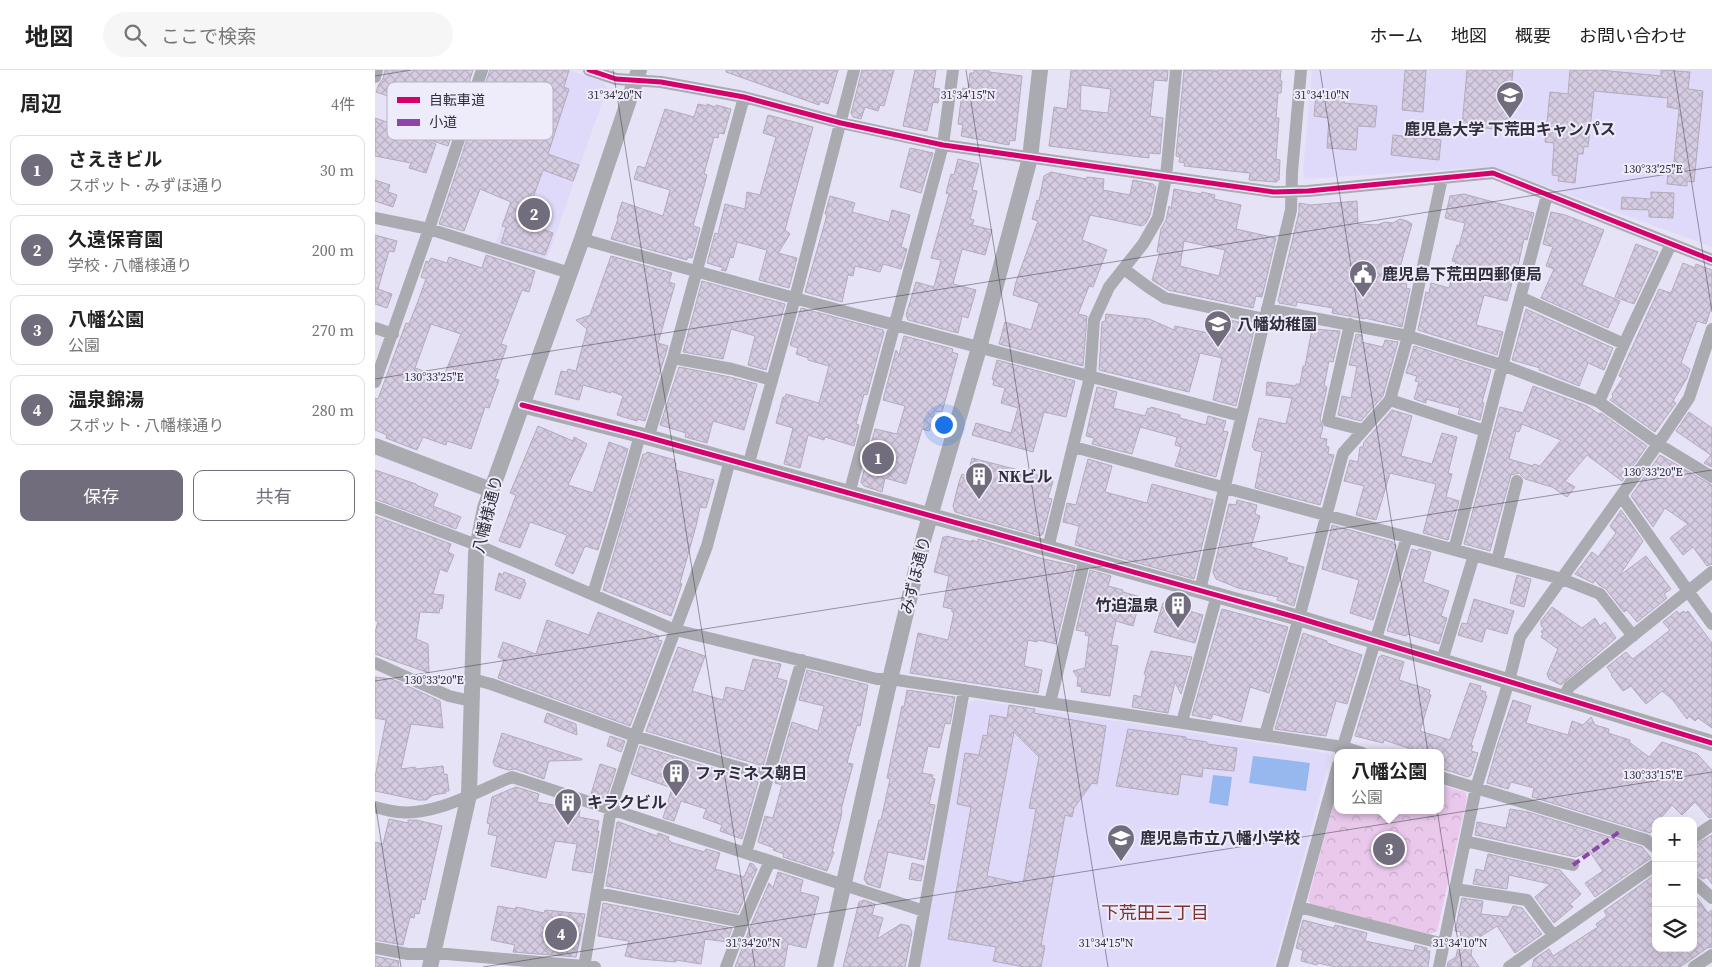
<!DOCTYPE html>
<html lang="ja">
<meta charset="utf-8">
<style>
body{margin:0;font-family:"Source Serif 4","Noto Sans JP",serif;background:#f6f6f6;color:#222}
.controls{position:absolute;right:15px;bottom:15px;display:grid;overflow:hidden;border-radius:10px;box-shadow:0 5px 20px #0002}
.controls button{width:45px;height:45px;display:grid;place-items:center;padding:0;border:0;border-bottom:1px solid #e0e0e0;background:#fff;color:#222;font:25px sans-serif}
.you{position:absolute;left:568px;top:354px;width:18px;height:18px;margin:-12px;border:4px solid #fff;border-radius:50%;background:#1a73e8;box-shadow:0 0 0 8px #1a73e833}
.badge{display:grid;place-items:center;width:32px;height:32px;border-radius:50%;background:#716d7d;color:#fff;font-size:16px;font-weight:700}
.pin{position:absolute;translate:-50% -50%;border:2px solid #fff;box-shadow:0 1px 5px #0006}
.popup{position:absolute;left:959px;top:679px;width:110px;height:65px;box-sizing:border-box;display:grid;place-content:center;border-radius:10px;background:#fff;filter:drop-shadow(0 1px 4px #0005);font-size:16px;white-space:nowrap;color:#767676}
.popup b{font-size:19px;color:#222}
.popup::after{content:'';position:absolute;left:50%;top:100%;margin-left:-10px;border:10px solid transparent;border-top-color:#fff}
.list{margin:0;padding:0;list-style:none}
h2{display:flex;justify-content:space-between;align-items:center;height:65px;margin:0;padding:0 20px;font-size:21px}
h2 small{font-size:16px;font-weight:400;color:#767676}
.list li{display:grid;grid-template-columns:32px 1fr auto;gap:15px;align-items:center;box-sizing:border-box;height:70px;margin:0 10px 10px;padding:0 10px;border:1px solid #e0e0e0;border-radius:10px}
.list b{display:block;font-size:19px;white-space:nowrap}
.list p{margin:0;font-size:16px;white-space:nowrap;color:#767676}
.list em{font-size:16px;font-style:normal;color:#767676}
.actions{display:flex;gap:10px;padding:15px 20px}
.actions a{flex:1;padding:11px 0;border:1px solid #716d7d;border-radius:10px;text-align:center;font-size:18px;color:#716d7d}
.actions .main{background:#716d7d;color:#fff}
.icon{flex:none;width:28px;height:28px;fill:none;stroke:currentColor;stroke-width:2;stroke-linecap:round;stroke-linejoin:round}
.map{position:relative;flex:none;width:1337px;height:897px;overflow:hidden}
header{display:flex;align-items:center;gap:30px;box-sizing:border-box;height:70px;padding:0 25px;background:#fff;border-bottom:1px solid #e0e0e0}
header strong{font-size:24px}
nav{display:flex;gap:28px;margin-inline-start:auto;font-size:18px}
.search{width:350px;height:45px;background:#f6f6f6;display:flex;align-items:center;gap:12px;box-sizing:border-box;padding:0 18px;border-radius:28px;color:#767676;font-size:19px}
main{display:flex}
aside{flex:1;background:#fff}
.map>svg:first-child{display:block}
.built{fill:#e0dafa}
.park{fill:url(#park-crowns)}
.water{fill:#96b8ee}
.building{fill:url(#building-cross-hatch);stroke:#b1abba;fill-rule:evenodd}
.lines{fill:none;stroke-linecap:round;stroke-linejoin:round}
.minor{stroke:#aaaab1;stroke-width:12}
.tertiary{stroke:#aaaab1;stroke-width:16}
.quiet{stroke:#8e44ad;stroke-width:4;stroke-dasharray:8 4;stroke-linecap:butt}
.cycleway-casing{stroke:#eeecfa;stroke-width:8}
.cycleway{stroke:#d6006c;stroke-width:5}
.ticks{fill:none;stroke:#312e3c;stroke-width:1;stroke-opacity:0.45}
.labels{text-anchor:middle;stroke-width:4;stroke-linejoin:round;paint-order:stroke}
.poi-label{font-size:16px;font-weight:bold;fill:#312e3c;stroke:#eeecfa;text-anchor:start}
.street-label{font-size:16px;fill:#312e3c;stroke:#eeecfa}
.neighbourhood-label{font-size:18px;fill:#7a332f;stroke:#eeecfa}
.key{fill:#eeecfa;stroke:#b5b3c1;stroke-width:1}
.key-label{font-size:14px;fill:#312e3c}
.ticks-label{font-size:12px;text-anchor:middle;fill:#312e3c;stroke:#eeecfa;stroke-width:4;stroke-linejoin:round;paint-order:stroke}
</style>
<header>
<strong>地図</strong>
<div class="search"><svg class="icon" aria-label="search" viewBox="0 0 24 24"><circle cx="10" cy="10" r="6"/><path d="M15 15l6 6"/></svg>ここで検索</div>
<nav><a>ホーム</a><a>地図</a><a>概要</a><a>お問い合わせ</a></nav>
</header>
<main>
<aside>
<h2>周辺<small>4件</small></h2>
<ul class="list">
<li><span class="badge">1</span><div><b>さえきビル</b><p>スポット · みずほ通り</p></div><em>30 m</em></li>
<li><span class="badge">2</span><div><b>久遠保育園</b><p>学校 · 八幡様通り</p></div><em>200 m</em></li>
<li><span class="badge">3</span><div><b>八幡公園</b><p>公園</p></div><em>270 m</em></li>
<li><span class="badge">4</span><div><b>温泉錦湯</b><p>スポット · 八幡様通り</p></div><em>280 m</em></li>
</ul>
<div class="actions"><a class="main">保存</a><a>共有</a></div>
</aside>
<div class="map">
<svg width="1337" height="897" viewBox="0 0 1337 897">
<defs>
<pattern id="park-crowns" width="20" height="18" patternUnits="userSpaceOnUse" patternTransform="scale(1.25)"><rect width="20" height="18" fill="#e9c8ec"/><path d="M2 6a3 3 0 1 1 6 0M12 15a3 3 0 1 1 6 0" fill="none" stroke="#c8accb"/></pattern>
<pattern id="building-cross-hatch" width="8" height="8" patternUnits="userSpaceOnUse" patternTransform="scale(1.25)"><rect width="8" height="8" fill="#d6cce2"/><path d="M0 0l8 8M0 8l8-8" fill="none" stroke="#b8b0c3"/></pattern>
</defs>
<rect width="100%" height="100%" fill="#e7e3f7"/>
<path class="built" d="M113,0H195L229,12L232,19L173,186L166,191L120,174L145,99L85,80Z
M937,0H1337V177L1118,97L930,109L928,101Z
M601,630L953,683L955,688L899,897H545L593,634Z"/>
<path class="park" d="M1065,715L1090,722L1092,728L1062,861L1055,864L935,834L933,830L963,717V740H1065Z"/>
<path class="water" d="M878,686L935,693L931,721L874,713Z
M838,705L857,707L853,736L834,733Z"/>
<path class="building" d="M10,0H98L73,76L52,69L61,42L1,22L4,14L8,9Z
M115,0H194L189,17L194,19L173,84L204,95L198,111L168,100L149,152L178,163L170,185L126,173L131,157L127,156L136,132L105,119L89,161L64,154Z
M351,0H463L453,34L445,31L444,35L351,2Z
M487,0H519L509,36L505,35L503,41L490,37L486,49L478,47L476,43Z
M540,0H561L558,18L565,19L563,33L558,32L552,61L528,56Z
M599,0H614V2L647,6L640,71L635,70L634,75L586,66L588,55L583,54L587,23L588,18L593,19L595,3H599Z
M696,0H793L792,11L779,10L775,46L788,48L785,84L774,83V88L674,76L679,37L692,39ZM706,15L736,19L733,43L705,40Z
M809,0L844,1V0H906L905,11H907L906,23H903L901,48H904L901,89L905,90L904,110H902V112L874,110L875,103L809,96L810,93L804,92L805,87L801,86Z
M1030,0H1051L1048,42L1027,40Z
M1092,0H1138L1132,60L1087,56Z
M1195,0H1224L1286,6V0L1315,2L1313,19L1328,21L1319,112L1312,111V116L1292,114L1293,102H1298L1304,39L1292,37L1293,28L1219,21L1213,77L1209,76L1208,84H1203L1200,113L1183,111L1184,106L1177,105L1179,73L1170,72L1175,22L1193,24Z
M941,25L970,27L969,33L1002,36L1000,57L983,56L981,80L952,78L954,48L939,46Z
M323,34L332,36V34L340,37L341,35L356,39L349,64L344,63L343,68L339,67L329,104L332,105L318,156L325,158L317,188L312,187V190L236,169L243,149L242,148L247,132L288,146L295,120L259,109L263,96L270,98L290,39L319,47Z
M393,45L438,57L410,160L415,164L403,183L422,188L414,218L384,210L392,180L362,172L358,188L355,187L351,201L346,200L349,198L332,193L340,163L343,164L350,134L370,139L372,122L385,125L401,67L388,63Z
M0,48L23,56L22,59L61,74L51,103L34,98L36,93L0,86Z
M1018,65L1066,70L1064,90L1016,85Z
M535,78L558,83L546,123L525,117Z
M583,89L604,94L597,120L602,121L595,149L599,150L597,155L617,160L610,185L587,179L578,214L601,220L593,248L587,246L583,263L533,250L531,245L541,212L559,217L566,190L556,188L574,124L571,123L576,104L579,105Z
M676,102L711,109L712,107L729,109L728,120L755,125L758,110L778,114L781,117L775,145L771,153L767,156L715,145L707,170L732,180L718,217L714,216L703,244L712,246L708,296L624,274L630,252L656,260L664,233L638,225L641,212L663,151L657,149L662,130L664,131L669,106Z
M0,110L15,115L13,122L22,125L18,137L0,131Z
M799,119L826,124L827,122L840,125L839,129L866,135L861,159L901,168L887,227L881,226L878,238L793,220L777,210L785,182H782L786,159L791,150L794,136L796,139ZM809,171L850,180L844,206L805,196Z
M1276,122L1299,123L1298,148L1274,147V140L1246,139L1247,127L1276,129Z
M1089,124L1159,143L1152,170L1149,169L1140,209H1138L1132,231L1109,225L1101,255L1128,262L1122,285L1043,260L1051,222L1054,223L1056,213L1074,218L1081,192L1077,191L1082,175L1084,176L1090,153L1070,148L1075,126Z
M455,126L480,133L477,142L514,152L517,140L535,145L526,177L532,179L526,199L508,194L505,202L480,196L478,206L473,205L467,232L430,222L452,145L450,144Z
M982,131L983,154L1002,155L1010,152L1018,153L1025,149L1032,151L1037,154L1021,212L1032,214L1031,218L1035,219L1027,257L990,248V249L957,243L958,238L922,232L921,236L904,233L905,232L903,231L924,142V133L935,135Z
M1176,142L1190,145L1229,160L1207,215L1245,231L1233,258L1166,228L1179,199L1171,196L1178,177L1168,174Z
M0,165L22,171L19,182L14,181L3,219L0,218Z
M1261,174L1283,182L1259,234L1240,227Z
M111,185L160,201L154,222L147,220L126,274L132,276L120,309L124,310L114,338L110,337L96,379L72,371L71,375L48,367L42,380L11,368L12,365L0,360V328L3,329L31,253L34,254L43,231L51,209L46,207L51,191L54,192L56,188L72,193L74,187L107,198ZM56,254L86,264L68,308L40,298Z
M236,186L297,203L294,212L300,214L283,273L293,276L270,351L262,349V351L242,345L248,326L236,321V323L208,315L204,330L180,324L186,301L192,302L193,299L201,301L212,259L201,250L215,245Z
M1308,193L1320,198L1321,194L1337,200V235L1331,254L1322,251L1306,293L1315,299L1312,308L1298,331L1301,333L1280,362L1235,330L1238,327L1237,324L1248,308L1244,306L1284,219L1296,223Z
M327,211L410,234L391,300L373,295L380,266L356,259L348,289L308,282Z
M0,218L17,224L12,238L0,234Z
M426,238L508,260L509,262L492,325L489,324L481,354L484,355L479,376L450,367L449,370L433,365L425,398L409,394L418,358L401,353L408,327H410L411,324L444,333L454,296L433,290V288L421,284L423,278L415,275Z
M1151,239L1238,278L1229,300L1213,293L1204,316L1164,300L1165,298L1137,290Z
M731,244L774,249L799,260L800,256L852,267L855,250L880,256L861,336L838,330L847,288L825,283L814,322L724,300L727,252L730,251Z
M937,259L965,261L958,292L954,291L949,316L952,317L945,349L948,357L945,368L952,369L951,376L954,377L953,384L959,385L945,435L880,418L887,382L879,380V378L877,377L884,348L911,354L917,328L891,325L892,312L921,316V314H925L928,296H930Z
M981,264L987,265L986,272L1008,277L1010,270L1023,272L1008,326L986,351L963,345L967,326L976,328L982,296L974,295Z
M529,266L578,279L577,282L583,284L567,342L560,341L554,361L547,359L531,414L510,408L507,422L489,416L486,412L500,359L522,364L530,336L508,330L521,280L524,285Z
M1039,276L1116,300L1107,332L1109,333L1105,350L1083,344L1085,338L1051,329V333L1039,329L1044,312L1040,311L1042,306L1031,303Z
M622,290L700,311L691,347L669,342L658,382L597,365L601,353L636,363L643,338L626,333L630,318L618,315L619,310L617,309Z
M304,297L355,307L382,314L369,360L338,351L332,373L310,367L311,363L285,355Z
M1158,316L1212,336L1224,344L1226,343L1272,376L1247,411L1212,385L1190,411L1200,417L1192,427L1177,417L1150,409L1144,403L1136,405L1115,481L1089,474L1125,337L1148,343ZM1147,354L1186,370L1165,396L1159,394L1158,396L1134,389L1141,361L1144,362Z
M722,317L742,322L738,338L770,346L773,338L775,339L776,337L805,345V348L831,355L833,346L851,351L848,361L853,362L841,407L800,396L806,377L800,375L802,367L765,357L757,384L717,374L719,368L711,366Z
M1017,340L1037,346L1026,386L1057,394L1067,363L1082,367L1073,403L1077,404L1071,427L1084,431L1073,470L1048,463L1061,414L1015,403L1001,450L981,445L989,416L969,411L975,390L983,392L985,377H988L989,372Z
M1314,342L1337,358V397L1329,393L1336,385L1301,361Z
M163,356L198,371L199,367L212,374L193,415L218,423L234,372L253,379L223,480L210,476L198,504L180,495L192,465L155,452L145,478L124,471L141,425L135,423Z
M272,382L300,390L299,392L301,393L300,400L339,410L331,438L325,437L321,456L305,513L307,514L296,546L228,520L268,384H271Z
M1285,385L1337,415V494L1332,496L1318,477L1308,485L1295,468L1313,454L1290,438L1278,457L1256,426Z
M597,388L674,408L673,410L678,411L673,428L677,429L668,464L665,466L580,442L578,436L584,412L587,404L592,406Z
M713,389L737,396L730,422L772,433L777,414L838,430L819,509L700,475L704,456L688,452L692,433L701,435Z
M0,400L41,414V415L63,424L58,436L86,447L81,459L0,429Z
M862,430L882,435L880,444L885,446L876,477L913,488L911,492L929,497L919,536L902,530L903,527L863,518L841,509L838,502L854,434L861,435Z
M1246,440L1268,471L1244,506L1271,486L1296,519L1289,524L1292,528L1262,552L1252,540L1249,542L1231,519L1224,515L1220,510L1218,513L1200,504L1217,482L1223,487L1241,463L1235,456Z
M0,446L76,474L73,482L79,485L72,502L65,499L58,524L69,525L67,539L65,538L64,543L45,542L41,569L53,574L54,603L0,584V562L3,552L0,550Z
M957,455L1018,472V474L1021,475L998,550L975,543L984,510L947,499Z
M571,466L597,472V470L603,472V469L665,488L700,496L681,574L663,570L662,572L653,570L649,596L667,600L663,623L535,603L543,563L573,570L579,542H577V539L568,537L574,506L559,502L568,467H570Z
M1037,479L1043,481L1044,479L1056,482L1048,512L1074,521L1066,546L1072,548L1064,574L1032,564L1031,566L1012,561Z
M715,500L736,506L733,516L748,520V522L766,527L758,556L741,551L736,575L743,576L735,626L706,622L707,617L702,616L703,608L698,601L710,598L714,566L710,565L711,562L701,560Z
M129,502L150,510L149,512L151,513L145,529L120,520L124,503L128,505Z
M1142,505L1156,509L1149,537L1135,533Z
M1099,529L1139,541L1132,564L1111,558L1107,572L1083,565L1087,553L1092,554Z
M788,533L828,545L820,573L779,562Z
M1177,537L1207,558L1220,548L1225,556L1230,552L1241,568L1186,615L1174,609L1172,604L1183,579L1166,567L1168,563L1166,562L1169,558L1166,556V551Z
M847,539L913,557L894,623L875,617L866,652L838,644L836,649L817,645Z
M1302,541L1304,544L1309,541L1310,543L1313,541L1337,573V658L1323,648L1320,651L1314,646L1312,649L1297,629L1287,621L1271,634L1256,616L1248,621L1236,605L1237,604L1232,597L1251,582L1258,589L1295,560L1288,552Z
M223,542L284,566L283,570L287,571L255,656L123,608L129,590L123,587L128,572L161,584L172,550L214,565Z
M928,563L952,571V573L987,585L972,634L961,631L951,666L900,659Z
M303,577L330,586L317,621L348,630L351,617L369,621L378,589L406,594L402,608L412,611L388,696L271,661Z
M776,581L817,587L806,624L800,612L793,643L757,637L759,625L766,627L771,605L769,604Z
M1007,585L1029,592L1024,610L1055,620L1054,624L1056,625L1045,661L1075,670L1095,613L1106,616L1105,620L1111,622L1110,626H1112L1096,675L1098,676L1096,681L1103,683L1096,705L1093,707L1065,698V683H1042V681L1009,670L1008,673L980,666L1004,587Z
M432,600L493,615L485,656L482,655L472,693L478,694L466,740H467L466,747L457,782H459L452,801L408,787L409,784L398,780L399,778L383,772L390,746L398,748L407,715L400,713L417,652L443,661L449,636L424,630Z
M0,607L17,609L65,631L68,658L36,654L26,699L40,697L41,699L68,696L69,705L72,704L74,721H70L71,723L58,725L51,730H43L0,721V707L11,650L0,648Z
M532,620L580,627L575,654L570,653L564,678L553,676L547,703L558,705L557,708L560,709L554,734L560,735L549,790L513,782L505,818L492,814L489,809L504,750H506L515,709L512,708L527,636L529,637Z
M1138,630L1156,636L1151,653L1193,665L1197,651L1208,655L1216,647L1220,655L1234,659L1233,663L1255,670L1254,672L1274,687L1287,672L1322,684L1337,700V747L1334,748L1320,732L1307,745L1297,735L1283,751H1281V757L1275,763L1157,727L1159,718L1136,712L1133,719L1112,713L1122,676Z
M634,635L660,639L659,643L731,656L722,714L717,713L699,738L697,747L690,745L666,875L670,876L666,897H649L618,891L621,877L573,869L596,737L582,734L590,683L604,685L608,665L612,666L615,645L632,648ZM639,662L664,687L654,738L661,739L648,814L612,806Z
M172,643L201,654L202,665L169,652Z
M753,659L811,667V669L832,672V674L862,678L859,701L828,698L827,707L806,704L803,725L741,716Z
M127,663L207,689V690L174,691L169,709L140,699L133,700L120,696L118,692Z
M235,666L250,671L246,682L232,676Z
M265,676L383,712L367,769L345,761L347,755L328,748L331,739L306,731L299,751L288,748L297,718L256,704Z
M225,694L241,699L231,729L216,724Z
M141,717L164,724L162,732L205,740L204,747L224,751L222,762L224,761L217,803L197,800L202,774L180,771L171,808L116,796L122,766L113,764L115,754L112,753L117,727Z
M1135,739L1153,742L1267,777L1276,788L1220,827L1210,813L1228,801L1215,782L1200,787L1100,765L1102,752L1131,758Z
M14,749L33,753V750H41L67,756L50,830L47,829L44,844L40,843L39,848L35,847L28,875L0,870V772L8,774Z
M242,752H244L282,766L283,763L294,767L293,770L298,773L329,782L331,779L345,783L340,799L369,807L375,793L378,794L382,799L363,843L231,816Z
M1337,765V814L1332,807L1328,809L1318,803V797L1324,794L1318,785V776Z
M1113,784L1185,800L1206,824L1195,834L1198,837L1179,853L1160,827L1175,814L1134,805L1132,819L1098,814L1101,799L1109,801Z
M537,793L549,796L546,811L534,809Z
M403,802L428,810L425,822L444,827L431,878L413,874L409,897H360L376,855L394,813L398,818Z
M1281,804V878H1318V822L1333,843L1337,840V877L1332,878L1305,897H1157L1159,889L1174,879L1178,886L1223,857L1221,854L1232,846L1229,841Z
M1087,828L1108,831L1106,844L1133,847L1138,836L1147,838L1167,864L1140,883L1122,856L1098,871L1096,885L1104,897H1072L1073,892L1081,887L1086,862L1080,861Z
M489,830L500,834L497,845L508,848L502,869L526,854L534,856L537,862L530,897H468L484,832Z
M228,833L357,858L352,872L330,869L326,894L301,890V892L265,889L250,886L254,871L223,866Z
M123,836L140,839L141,837L169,843L170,840L210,844L201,887L138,882L140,875L116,870Z
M928,850L959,858L960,855L992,863L990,871L1039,881L1040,875L1052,878V881H1055L1053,897H961L943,893L942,895L926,891L928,880L921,878Z
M0,886L24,891L23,897H0Z"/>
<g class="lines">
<path class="minor" d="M214,0L241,9L286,12L369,27L466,53L568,75L899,122L933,121L1118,103L1337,190
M0,7L2,0
M0,148L54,159L195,203
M207,169C426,232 646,288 866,346
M749,199L773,217L790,228L890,249
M1145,227L1249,274
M892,239L1033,266L1127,295L1224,332L1283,374L1337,407
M975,254L953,351L988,360
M0,258L18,264
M298,288L357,299L397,310
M0,312L54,159L107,0
M1015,330L1110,361
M1224,332L1249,274L1296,174
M273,368L298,288L369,27
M699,377L1187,509L1225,524L1258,566
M373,396L420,228L479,0
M474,424L568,75L578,0
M1246,426L1313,521L1337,554
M0,437L102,475L300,560L313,563L502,609H515L968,677L987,683
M673,478L715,307L719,250L734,217L768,174L783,148L791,107L801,0
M1079,480L1172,125
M1122,491L1142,411
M825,520L916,140L917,102L926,0
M218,524L243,443L265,365
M1067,591L1099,485
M0,593L74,626L96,631
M97,609L116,614L260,666L392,706
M1188,628L1194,617L1337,502
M675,633L710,488
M807,652L842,525
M890,665L924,548L968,383L1015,330L1033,266L1067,108
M966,683L1032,467
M1065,707L1271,770L1281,778
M0,737C7,739 15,741 23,742C61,746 102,721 137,707L549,841
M1318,768L1337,755
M1090,771L1198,795
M371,783L427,590
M1318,811L1337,828
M1080,819L1152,830L1178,865
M222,823L368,852
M924,837L1069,874
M0,878L33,884H72L220,897
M209,897L236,739L260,666L332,476L355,390
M351,897L368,852L395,791
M539,897L589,620
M907,897L963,695
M1064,897L1101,718L1134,611L1145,567L1283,374L1314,328L1337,259
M1134,897L1281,794
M1319,897L1337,885"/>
<path class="tertiary" d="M147,335L265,365L924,548L1337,673
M0,376L116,420
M55,897L94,725L101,483L110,438L207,169L264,0
M450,897L512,622L549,467L604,278L655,88L665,0"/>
<path class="quiet" d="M1198,795L1244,762"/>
<g class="cycleway-casing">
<path id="cycleway" d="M214,0L241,9L286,12L369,27L466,53L568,75L899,122L933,121L1118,103L1337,190
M147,335L265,365L924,548L1337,673"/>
</g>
<use href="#cycleway" class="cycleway"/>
</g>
<path class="ticks" d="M238,0L380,897M591,0L733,897M945,0L1087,897M1299,0L1337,242M0,6L36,0M0,309L1337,97M0,611L1337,400M0,732L26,897M108,897L1337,702"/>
<defs>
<g id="university-pin" transform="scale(1.4375)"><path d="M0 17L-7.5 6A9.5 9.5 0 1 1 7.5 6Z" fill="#716d7d" stroke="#eeecfa"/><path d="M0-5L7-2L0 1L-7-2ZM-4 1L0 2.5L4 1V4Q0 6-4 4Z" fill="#fff"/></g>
<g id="civic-pin" transform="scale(1.4375)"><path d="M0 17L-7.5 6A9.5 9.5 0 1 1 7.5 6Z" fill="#716d7d" stroke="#eeecfa"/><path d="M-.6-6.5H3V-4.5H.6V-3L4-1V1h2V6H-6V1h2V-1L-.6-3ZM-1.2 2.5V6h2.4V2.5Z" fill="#fff"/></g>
<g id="school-pin" transform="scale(1.4375)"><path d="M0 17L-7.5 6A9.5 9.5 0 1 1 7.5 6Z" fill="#716d7d" stroke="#eeecfa"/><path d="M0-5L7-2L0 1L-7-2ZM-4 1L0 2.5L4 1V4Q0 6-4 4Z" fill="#fff"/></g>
<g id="building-pin" transform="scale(1.4375)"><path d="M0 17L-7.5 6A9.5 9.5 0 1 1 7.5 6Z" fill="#716d7d" stroke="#eeecfa"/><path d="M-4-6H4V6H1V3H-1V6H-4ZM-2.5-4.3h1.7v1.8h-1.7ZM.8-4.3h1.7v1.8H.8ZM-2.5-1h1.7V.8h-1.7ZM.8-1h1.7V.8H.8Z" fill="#fff"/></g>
</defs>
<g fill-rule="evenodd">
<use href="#university-pin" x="1135" y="25"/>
<use href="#civic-pin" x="988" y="204"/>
<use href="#school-pin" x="843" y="254"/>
<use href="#building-pin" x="604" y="406"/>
<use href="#building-pin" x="803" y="535"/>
<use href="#building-pin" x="301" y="703"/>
<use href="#building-pin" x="193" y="732"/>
<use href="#school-pin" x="746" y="768"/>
</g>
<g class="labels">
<g class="poi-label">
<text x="1135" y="65" text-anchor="middle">鹿児島大学 下荒田キャンパス</text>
<text x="1007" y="210">鹿児島下荒田四郵便局</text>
<text x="862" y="260">八幡幼稚園</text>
<text x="623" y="412">NKビル</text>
<text x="784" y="541" text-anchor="end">竹迫温泉</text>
<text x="320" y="709">ファミネス朝日</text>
<text x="212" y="738">キラクビル</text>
<text x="765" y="774">鹿児島市立八幡小学校</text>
</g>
<g class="street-label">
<text transform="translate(112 444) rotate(-76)" y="6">八幡様通り</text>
<text transform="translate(540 505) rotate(-76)" y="6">みずほ通り</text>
</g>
<g class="neighbourhood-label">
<text x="780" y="849">下荒田三丁目</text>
</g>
</g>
<rect x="12" y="12" width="166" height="58" rx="8" class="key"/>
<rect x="22" y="27" width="23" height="6" fill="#d6006c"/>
<rect x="22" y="49" width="23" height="7" fill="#8e44ad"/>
<g class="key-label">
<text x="54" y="35">自転車道</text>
<text x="54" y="57">小道</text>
</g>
<g class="ticks-label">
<text x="240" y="29">31°34'20"N</text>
<text x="593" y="29">31°34'15"N</text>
<text x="947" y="29">31°34'10"N</text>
<text x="1278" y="103">130°33'25"E</text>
<text x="59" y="311">130°33'25"E</text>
<text x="1278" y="406">130°33'20"E</text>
<text x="59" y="614">130°33'20"E</text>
<text x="1278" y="709">130°33'15"E</text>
<text x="378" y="877">31°34'20"N</text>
<text x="731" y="877">31°34'15"N</text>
<text x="1085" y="877">31°34'10"N</text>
</g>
</svg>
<div class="controls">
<button>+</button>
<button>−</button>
<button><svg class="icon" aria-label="layers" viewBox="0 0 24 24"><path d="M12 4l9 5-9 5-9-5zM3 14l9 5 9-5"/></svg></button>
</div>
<div class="you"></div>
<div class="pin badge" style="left:503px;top:388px">1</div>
<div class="pin badge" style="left:159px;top:144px">2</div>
<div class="pin badge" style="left:1014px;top:779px">3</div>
<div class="popup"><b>八幡公園</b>公園</div>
<div class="pin badge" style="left:186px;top:864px">4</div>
</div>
</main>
